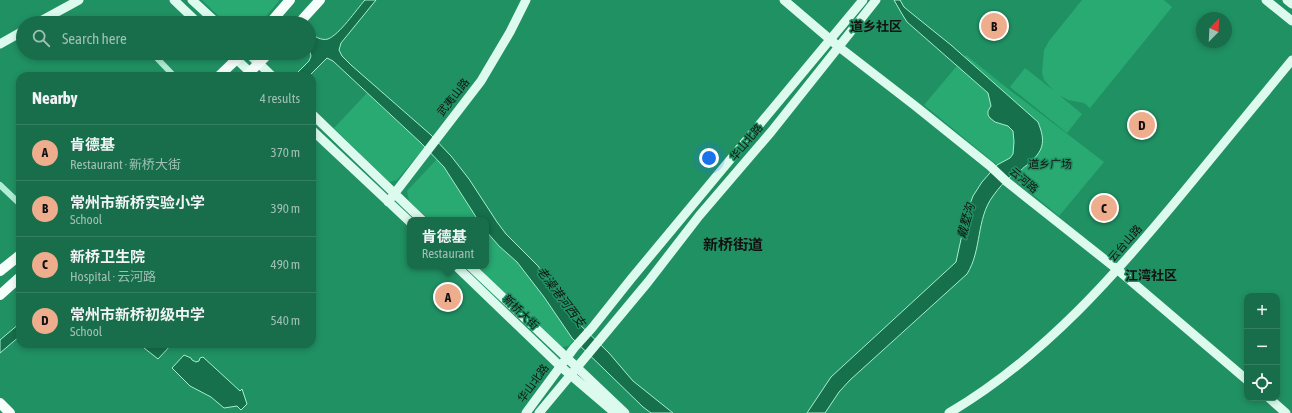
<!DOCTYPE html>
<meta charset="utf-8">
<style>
body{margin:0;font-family:"Asap Condensed","Noto Sans SC",sans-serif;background:#217251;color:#f1f3f6}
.controls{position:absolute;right:12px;bottom:12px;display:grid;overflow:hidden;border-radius:8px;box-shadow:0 2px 6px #0003}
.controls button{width:36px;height:36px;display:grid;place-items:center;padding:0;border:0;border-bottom:1px solid #368062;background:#186d4a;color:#f1f3f6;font:20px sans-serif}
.compass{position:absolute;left:1196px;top:12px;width:36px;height:36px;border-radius:50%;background:#186d4a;box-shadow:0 2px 6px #0003;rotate:24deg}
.you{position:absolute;left:709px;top:158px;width:14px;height:14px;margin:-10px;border:3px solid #fff;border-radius:50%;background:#1a73e8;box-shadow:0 0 0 6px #1a73e833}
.badge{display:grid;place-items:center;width:26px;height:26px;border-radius:50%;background:#eead8d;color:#111;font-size:13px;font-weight:700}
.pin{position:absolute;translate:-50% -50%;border:2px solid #fff;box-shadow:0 1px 4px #0006}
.popup{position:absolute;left:407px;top:217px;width:82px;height:52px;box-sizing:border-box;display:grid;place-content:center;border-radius:8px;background:#186d4a;filter:drop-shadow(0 1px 3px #0005);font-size:13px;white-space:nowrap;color:#9fc0b5}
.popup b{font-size:15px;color:#f1f3f6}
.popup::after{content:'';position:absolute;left:50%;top:100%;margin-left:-8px;border:8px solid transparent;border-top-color:#186d4a}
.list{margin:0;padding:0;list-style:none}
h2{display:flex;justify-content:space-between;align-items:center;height:52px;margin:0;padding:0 16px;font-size:17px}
h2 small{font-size:13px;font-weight:400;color:#9fc0b5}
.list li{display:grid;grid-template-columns:26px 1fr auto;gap:12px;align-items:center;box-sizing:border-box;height:56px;padding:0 16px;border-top:1px solid #368062}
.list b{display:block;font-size:15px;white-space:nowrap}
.list p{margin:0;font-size:13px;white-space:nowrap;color:#9fc0b5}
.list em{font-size:13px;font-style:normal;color:#9fc0b5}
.icon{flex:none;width:22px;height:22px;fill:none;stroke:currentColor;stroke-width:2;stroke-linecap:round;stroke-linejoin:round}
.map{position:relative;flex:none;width:1292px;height:413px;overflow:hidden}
.search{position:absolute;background:#186d4a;box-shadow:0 2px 6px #0003;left:16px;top:16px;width:300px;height:44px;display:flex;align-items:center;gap:10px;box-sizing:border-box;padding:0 14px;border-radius:22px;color:#9fc0b5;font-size:15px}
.panel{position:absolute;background:#186d4a;box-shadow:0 2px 6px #0003;left:16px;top:72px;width:300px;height:276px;border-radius:12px}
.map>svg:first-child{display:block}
.green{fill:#29aa73}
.water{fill:#16704c;stroke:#a4efce}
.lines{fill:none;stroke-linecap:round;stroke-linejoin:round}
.street{stroke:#b1edd4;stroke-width:6}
.secondary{stroke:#ddfaee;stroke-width:9}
.primary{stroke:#f7fffc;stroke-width:10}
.labels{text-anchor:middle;stroke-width:3;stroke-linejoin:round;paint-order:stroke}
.street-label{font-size:11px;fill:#111;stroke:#209163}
.park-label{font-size:11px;fill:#111;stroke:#209163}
.water-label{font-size:12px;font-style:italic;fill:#111;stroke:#209163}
.quarter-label{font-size:13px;font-weight:bold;fill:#111;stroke:#209163}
.district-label{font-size:15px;font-weight:bold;fill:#111;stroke:#209163}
</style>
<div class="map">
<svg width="1292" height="413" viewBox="0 0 1292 413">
<rect width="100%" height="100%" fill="#209163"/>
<path class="green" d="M202,0H279V1L260,23H226Z
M1082,0H1164L1172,7L1090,108L1084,103L1068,100L1059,95L1082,114L1067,133L1010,87L1025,68L1053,90L1044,80L1042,72L1044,50L1049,41Z
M966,55L1007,88L1104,162L1059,216L924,105Z
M367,93L425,147L397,180L389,182L334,128Z
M437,159L444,167L478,220H429L409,201L407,191Z
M486,231L499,246L517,262L544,297L574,340L568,346L561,347L477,266H486Z"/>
<path class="water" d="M365,0H376L341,43L339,50L342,56L351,65L431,135L451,156L469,179L497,222L506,234L538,266L561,298L573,318L609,353L633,381L673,413H651L643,407L572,338L544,297L517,262L499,246L486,231V220H478L444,167L421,143L333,61L327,58L309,76H294L309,61L311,56L309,49V32C314,36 321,41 328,39C340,34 356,10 365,0Z
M894,0H900L904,7L910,12L951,45L1038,122C1046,142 1044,151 1027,165C1024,167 1021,170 1018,173C1015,174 1012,175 1010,177C1004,182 998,189 993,196C976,219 982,250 967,274L850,380L839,392L825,413H807L831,377L956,262L967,212L973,196L982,182L997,165L1010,158L1013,154L1014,142L1013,131L1008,126L995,122L990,118L988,115V111L991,106L988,93L907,22L902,14Z
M20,323V336L0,353V340Z
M139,344H172L158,359Z
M184,355L191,358L192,360L196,362L199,361L200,358L203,357L240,391L242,389L247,404L241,410L237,406L224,408L211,397L190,386L172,368Z"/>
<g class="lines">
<path class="street" d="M152,53L174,76
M0,185L20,204"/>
<path class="secondary" d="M174,0L198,23
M192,0L217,23
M784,0L839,47L914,105L990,166L1007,182L1118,270L1247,380
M1266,0L1292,21
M1287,0L1292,4
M37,23L79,0
M0,44L23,31
M230,53L254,76
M248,53L272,76
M312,114L422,220
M312,130L410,222
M388,202L481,81L510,32L526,0
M456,266L560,366L615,413
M470,266L625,413
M1269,398L1286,413
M526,413L574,348L592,328L631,279L863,0
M539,413L648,282L699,216L771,132L876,0
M949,413C1044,357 1117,273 1186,189C1221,146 1257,103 1292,60"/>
<path class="primary" d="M270,23L290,0
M299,23L320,0
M219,76L243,53
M246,76L269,53
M0,271L20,255
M0,295L20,277
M0,403L10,413"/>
</g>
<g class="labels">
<g class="street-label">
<text transform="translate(453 97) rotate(-52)" y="4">武夷山路</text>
<text transform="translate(746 142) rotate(-50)" y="4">华山北路</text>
<text transform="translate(1024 180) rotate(40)" y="4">云河路</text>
<text transform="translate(1125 243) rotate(-49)" y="4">云台山路</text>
<text transform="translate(521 312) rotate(44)" y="4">新桥大街</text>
<text transform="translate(533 383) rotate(-54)" y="4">华山北路</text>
</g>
<g class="park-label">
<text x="1050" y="168">道乡广场</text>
</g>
<g class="water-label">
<text transform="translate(966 221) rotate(-75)" y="4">戴墅沟</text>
<text transform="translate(561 297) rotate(53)" y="4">老澡港河西支</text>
</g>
<g class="quarter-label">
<text x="876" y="31">道乡社区</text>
<text x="1151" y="280">江湾社区</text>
</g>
<g class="district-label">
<text x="733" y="250">新桥街道</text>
</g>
</g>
</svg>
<div class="controls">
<button>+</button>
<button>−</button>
<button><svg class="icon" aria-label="locate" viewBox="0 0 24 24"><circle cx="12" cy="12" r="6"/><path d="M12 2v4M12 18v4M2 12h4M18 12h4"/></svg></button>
</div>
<svg class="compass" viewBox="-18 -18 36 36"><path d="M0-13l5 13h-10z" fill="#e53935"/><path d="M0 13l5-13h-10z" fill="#9fc0b5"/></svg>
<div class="you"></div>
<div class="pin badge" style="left:448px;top:297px">A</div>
<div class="popup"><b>肯德基</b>Restaurant</div>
<div class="pin badge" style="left:994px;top:26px">B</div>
<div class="pin badge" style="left:1104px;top:208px">C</div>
<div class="pin badge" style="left:1142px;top:125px">D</div>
<div class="search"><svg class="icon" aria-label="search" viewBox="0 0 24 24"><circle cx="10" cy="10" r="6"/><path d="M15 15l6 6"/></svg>Search here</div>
<section class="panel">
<h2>Nearby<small>4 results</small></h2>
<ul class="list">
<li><span class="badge">A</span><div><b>肯德基</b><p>Restaurant · 新桥大街</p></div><em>370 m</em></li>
<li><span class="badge">B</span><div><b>常州市新桥实验小学</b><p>School</p></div><em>390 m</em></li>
<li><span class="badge">C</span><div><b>新桥卫生院</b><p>Hospital · 云河路</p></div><em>490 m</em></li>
<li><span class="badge">D</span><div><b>常州市新桥初级中学</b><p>School</p></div><em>540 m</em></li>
</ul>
</section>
</div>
